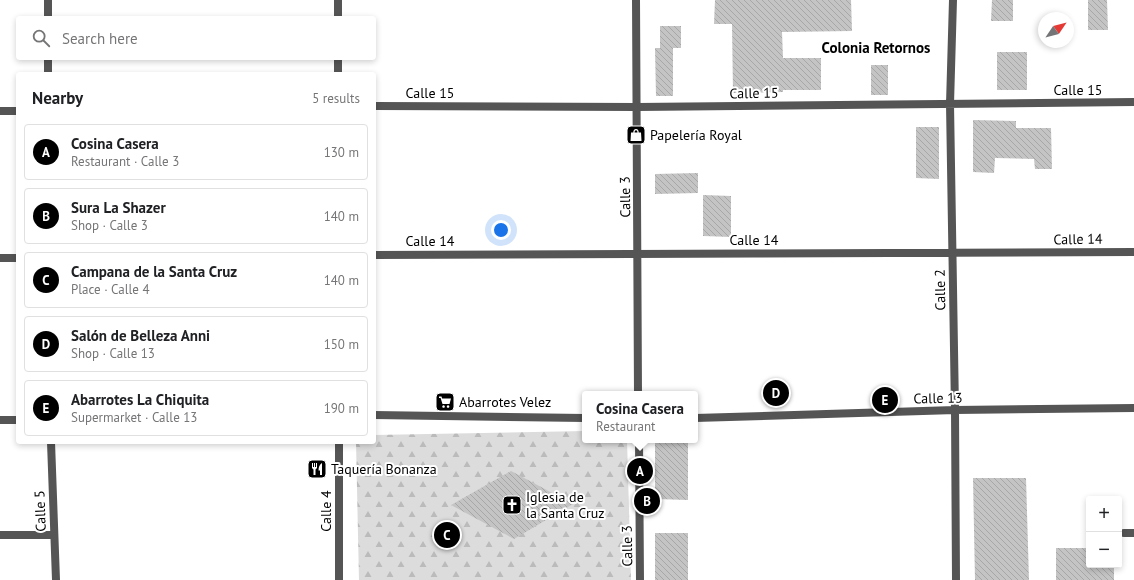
<!DOCTYPE html>
<meta charset="utf-8">
<style>
body{margin:0;font-family:"PT Sans",sans-serif;background:#f2f2f2;color:#202124}
.controls{position:absolute;right:12px;bottom:12px;display:grid;overflow:hidden;border-radius:4px;box-shadow:0 2px 6px #0003}
.controls button{width:36px;height:36px;display:grid;place-items:center;padding:0;border:0;border-bottom:1px solid #e0e0e0;background:#fff;color:#202124;font:20px sans-serif}
.compass{position:absolute;left:1038px;top:12px;width:36px;height:36px;border-radius:50%;background:#fff;box-shadow:0 2px 6px #0003;rotate:55deg}
.you{position:absolute;left:501px;top:230px;width:14px;height:14px;margin:-10px;border:3px solid #fff;border-radius:50%;background:#1a73e8;box-shadow:0 0 0 6px #1a73e833}
.badge{display:grid;place-items:center;width:26px;height:26px;border-radius:50%;background:#000;color:#fff;font-size:13px;font-weight:700}
.pin{position:absolute;translate:-50% -50%;border:2px solid #fff;box-shadow:0 1px 4px #0006}
.popup{position:absolute;left:582px;top:391px;width:116px;height:52px;box-sizing:border-box;display:grid;place-content:center;border-radius:4px;background:#fff;filter:drop-shadow(0 1px 3px #0005);font-size:13px;white-space:nowrap;color:#757577}
.popup b{font-size:15px;color:#202124}
.popup::after{content:'';position:absolute;left:50%;top:100%;margin-left:-8px;border:8px solid transparent;border-top-color:#fff}
.list{margin:0;padding:0;list-style:none}
h2{display:flex;justify-content:space-between;align-items:center;height:52px;margin:0;padding:0 16px;font-size:17px}
h2 small{font-size:13px;font-weight:400;color:#757577}
.list li{display:grid;grid-template-columns:26px 1fr auto;gap:12px;align-items:center;box-sizing:border-box;height:56px;margin:0 8px 8px;padding:0 8px;border:1px solid #e0e0e0;border-radius:4px}
.list b{display:block;font-size:15px;white-space:nowrap}
.list p{margin:0;font-size:13px;white-space:nowrap;color:#757577}
.list em{font-size:13px;font-style:normal;color:#757577}
.icon{flex:none;width:22px;height:22px;fill:none;stroke:currentColor;stroke-width:2;stroke-linecap:round;stroke-linejoin:round}
.map{position:relative;flex:none;width:1134px;height:580px;overflow:hidden}
.search{position:absolute;background:#fff;box-shadow:0 2px 6px #0003;left:16px;top:16px;width:360px;height:44px;display:flex;align-items:center;gap:10px;box-sizing:border-box;padding:0 14px;border-radius:4px;color:#757577;font-size:15px}
.panel{position:absolute;background:#fff;box-shadow:0 2px 6px #0003;left:16px;top:72px;width:360px;height:372px;border-radius:4px}
.map>svg:first-child{display:block}
.forest{fill:url(#forest-firs)}
.building{fill:url(#building-back-hatch)}
.lines{fill:none;stroke-linecap:round;stroke-linejoin:round}
.minor{stroke:#555;stroke-width:8}
.tertiary{stroke:#555;stroke-width:8}
.labels{text-anchor:middle;stroke-width:4;stroke-linejoin:round;paint-order:stroke}
.street-label{font-size:14px;fill:#000;stroke:#fff}
.poi-label{font-size:14px;fill:#000;stroke:#fff;text-anchor:start}
.neighbourhood-label{font-size:15px;font-weight:bold;fill:#000;stroke:#fff}
</style>
<div class="map">
<svg width="1134" height="580" viewBox="0 0 1134 580">
<defs>
<pattern id="forest-firs" width="22" height="20" patternUnits="userSpaceOnUse"><rect width="22" height="20" fill="#dcdcdc"/><path d="M5 1l3.5 6h-7zM16 11l3.5 6h-7z" fill="#bbb"/></pattern>
<pattern id="building-back-hatch" width="6" height="6" patternUnits="userSpaceOnUse"><rect width="6" height="6" fill="#c4c4c4"/><path d="M-1 5l2 2M0 0l6 6M5-1l2 2" fill="none" stroke="#a7a7a7"/></pattern>
</defs>
<rect width="100%" height="100%" fill="#fff"/>
<path class="forest" d="M585,431V440H627L631,580H359L356,442H374V435Z"/>
<path class="building" d="M715,0H851L852,31L782,32L783,58H821V90H783V92L733,93L732,24H714Z
M992,0H1013V21H991Z
M1088,0H1107L1108,30H1088Z
M660,26H681V48H673V96H656L655,48H660Z
M997,52H1027V90H997Z
M871,65H888V95H871Z
M973,120L1016,121V128H1051L1052,169H1035L1034,159L995,158L994,173L973,172Z
M916,127H939V179L916,178Z
M698,173V193L655,194V174Z
M703,195L731,196V237L703,236Z
M655,440H688V500L655,499Z
M511,471L573,504L514,539L451,505Z
M973,478H1026L1029,580H975Z
M655,533H688V580H655Z
M1056,548H1089V565H1114V580H1056Z"/>
<g class="lines">
<path class="minor" d="M636,0L638,394
M953,0L950,104L955,410L956,580
M48,18V0
M48,74V58
M374,106L637,107L1134,102
M0,111H18
M374,255C627,253 881,254 1134,252
M0,258H18
M374,415L585,418
M695,418L955,410L1134,408
M0,420H18
M639,440L640,580
M51,442L56,580
M1124,533H1134
M0,535H54"/>
<path class="tertiary" d="M338,18V0
M338,74V58
M339,442V580"/>
</g>
<defs>
<g id="shop-square" transform="scale(1)"><rect x="-9" y="-9" width="18" height="18" rx="4" fill="#000" stroke="#fff"/><path d="M-5-2.5h2.3a2.7 3.5 0 0 1 5.4 0H5L5.5 6h-11ZM-1.5-2.5h3a1.5 2.3 0 0 0-3 0Z" fill="#fff"/></g>
<g id="supermarket-square" transform="scale(1)"><rect x="-9" y="-9" width="18" height="18" rx="4" fill="#000" stroke="#fff"/><path d="M-6-5.5h2.5l.6 2H6L4.5 2H-2.5L-4.4-4H-6ZM-1.5 3.2a1.3 1.3 0 1 0 .1 0ZM3 3.2a1.3 1.3 0 1 0 .1 0Z" fill="#fff"/></g>
<g id="restaurant-square" transform="scale(1)"><rect x="-9" y="-9" width="18" height="18" rx="4" fill="#000" stroke="#fff"/><path d="M-5-6h1v4h1v-4h1v4h1v-4h1v5L-1.5 .5V6h-2V.5L-5-1ZM5-6V6H3V1.5H1.5Q1.5-4 5-6Z" fill="#fff"/></g>
<g id="church-square" transform="scale(1)"><rect x="-9" y="-9" width="18" height="18" rx="4" fill="#000" stroke="#fff"/><path d="M-1.2-6h2.4v3.5h3.3v2.4h-3.3V6h-2.4V-.1h-3.3v-2.4h3.3Z" fill="#fff"/></g>
</defs>
<g fill-rule="evenodd">
<use href="#shop-square" x="636" y="135"/>
<use href="#supermarket-square" x="445" y="402"/>
<use href="#restaurant-square" x="317" y="469"/>
<use href="#church-square" x="512" y="505"/>
</g>
<g class="labels">
<g class="street-label">
<text x="1078" y="95">Calle 15</text>
<text x="430" y="98">Calle 15</text>
<text transform="translate(754 93) rotate(-1)" y="5">Calle 15</text>
<text transform="translate(625 197) rotate(-91)" y="5">Calle 3</text>
<text transform="translate(1078 239) rotate(-1)" y="5">Calle 14</text>
<text x="754" y="245">Calle 14</text>
<text x="430" y="246">Calle 14</text>
<text transform="translate(940 290) rotate(-91)" y="5">Calle 2</text>
<text transform="translate(938 398) rotate(-1)" y="5">Calle 13</text>
<text transform="translate(40 511) rotate(-92)" y="5">Calle 5</text>
<text transform="translate(326 511) rotate(-90)" y="5">Calle 4</text>
<text transform="translate(627 546) rotate(-91)" y="5">Calle 3</text>
</g>
<g class="poi-label">
<text x="650" y="140">Papelería Royal</text>
<text x="459" y="407">Abarrotes Velez</text>
<text x="331" y="474">Taquería Bonanza</text>
<text x="526" y="502">Iglesia de<tspan x="526" dy="16">la Santa Cruz</tspan></text>
</g>
<g class="neighbourhood-label">
<text x="876" y="53">Colonia Retornos</text>
</g>
</g>
</svg>
<div class="controls">
<button>+</button>
<button>−</button>
</div>
<svg class="compass" viewBox="-18 -18 36 36"><path d="M0-13l5 13h-10z" fill="#e53935"/><path d="M0 13l5-13h-10z" fill="#757577"/></svg>
<div class="you"></div>
<div class="pin badge" style="left:640px;top:471px">A</div>
<div class="popup"><b>Cosina Casera</b>Restaurant</div>
<div class="pin badge" style="left:647px;top:501px">B</div>
<div class="pin badge" style="left:447px;top:535px">C</div>
<div class="pin badge" style="left:776px;top:393px">D</div>
<div class="pin badge" style="left:885px;top:400px">E</div>
<div class="search"><svg class="icon" aria-label="search" viewBox="0 0 24 24"><circle cx="10" cy="10" r="6"/><path d="M15 15l6 6"/></svg>Search here</div>
<section class="panel">
<h2>Nearby<small>5 results</small></h2>
<ul class="list">
<li><span class="badge">A</span><div><b>Cosina Casera</b><p>Restaurant · Calle 3</p></div><em>130 m</em></li>
<li><span class="badge">B</span><div><b>Sura La Shazer</b><p>Shop · Calle 3</p></div><em>140 m</em></li>
<li><span class="badge">C</span><div><b>Campana de la Santa Cruz</b><p>Place · Calle 4</p></div><em>140 m</em></li>
<li><span class="badge">D</span><div><b>Salón de Belleza Anni</b><p>Shop · Calle 13</p></div><em>150 m</em></li>
<li><span class="badge">E</span><div><b>Abarrotes La Chiquita</b><p>Supermarket · Calle 13</p></div><em>190 m</em></li>
</ul>
</section>
</div>
